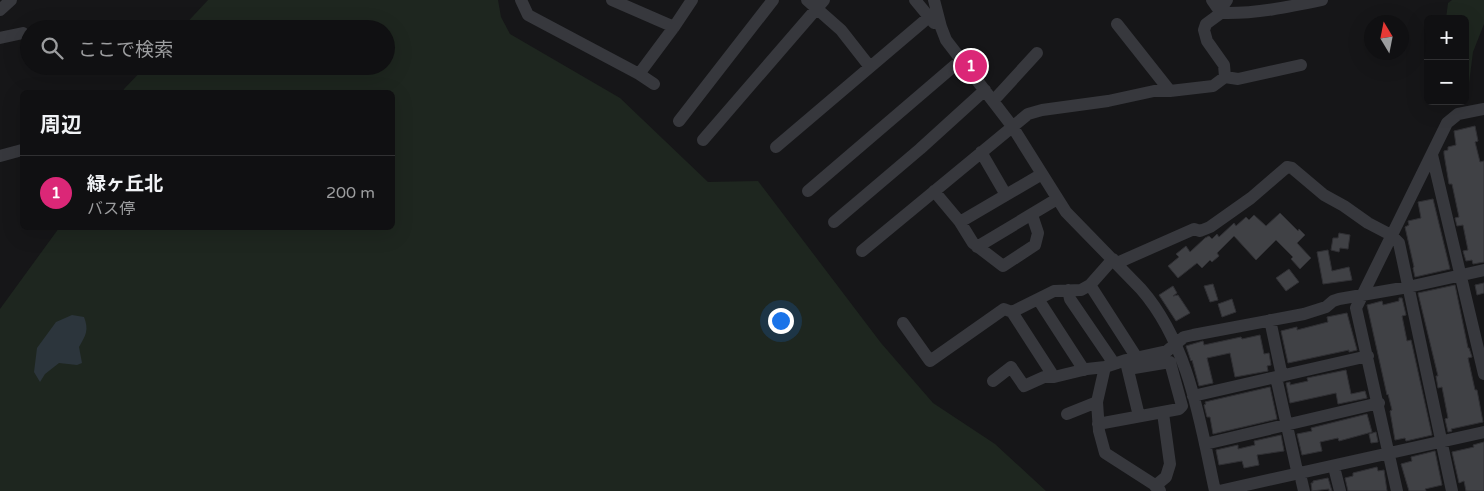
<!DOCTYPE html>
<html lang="ja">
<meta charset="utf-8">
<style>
body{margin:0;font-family:"Varela Round","Noto Sans JP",sans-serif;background:#19191b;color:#f1f3f6}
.controls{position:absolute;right:15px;top:15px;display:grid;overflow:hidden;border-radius:8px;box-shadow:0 5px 20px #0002}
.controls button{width:45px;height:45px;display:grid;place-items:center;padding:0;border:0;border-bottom:1px solid #303032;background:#101012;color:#f1f3f6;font:25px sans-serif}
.compass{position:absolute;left:1364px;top:15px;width:45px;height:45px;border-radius:50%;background:#101012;box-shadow:0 5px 20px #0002;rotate:350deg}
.you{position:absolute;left:780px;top:320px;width:18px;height:18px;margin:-12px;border:4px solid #fff;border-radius:50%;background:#1a73e8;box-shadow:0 0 0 8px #1a73e833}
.badge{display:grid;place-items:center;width:32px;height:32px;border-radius:50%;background:#db2777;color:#fff;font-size:16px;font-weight:700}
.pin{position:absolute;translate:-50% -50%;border:2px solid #fff;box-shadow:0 1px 5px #0006}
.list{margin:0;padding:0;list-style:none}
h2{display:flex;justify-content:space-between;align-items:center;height:65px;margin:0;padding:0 20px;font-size:21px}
h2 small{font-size:16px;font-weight:400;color:#9c9d9f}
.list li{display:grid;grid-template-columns:32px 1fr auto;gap:15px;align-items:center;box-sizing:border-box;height:75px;padding:0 20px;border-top:1px solid #303032}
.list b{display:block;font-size:19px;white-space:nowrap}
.list p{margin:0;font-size:16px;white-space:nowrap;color:#9c9d9f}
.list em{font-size:16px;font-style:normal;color:#9c9d9f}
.icon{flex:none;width:28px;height:28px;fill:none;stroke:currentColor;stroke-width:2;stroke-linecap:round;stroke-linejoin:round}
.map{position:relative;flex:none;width:1484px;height:491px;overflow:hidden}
.search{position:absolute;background:#101012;box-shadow:0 5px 20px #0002;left:20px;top:20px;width:375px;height:55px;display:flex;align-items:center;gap:12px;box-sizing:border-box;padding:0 18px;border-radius:28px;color:#9c9d9f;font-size:19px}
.panel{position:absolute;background:#101012;box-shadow:0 5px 20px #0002;left:20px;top:90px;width:375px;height:140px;border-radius:8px}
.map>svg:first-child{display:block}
.green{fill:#1e261f}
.water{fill:#2c353c}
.building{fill:#404145;stroke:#303034}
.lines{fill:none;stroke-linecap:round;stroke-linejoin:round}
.minor{stroke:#37383d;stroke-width:12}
</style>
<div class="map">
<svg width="1484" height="491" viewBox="0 0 1484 491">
<rect width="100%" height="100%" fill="#161618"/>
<path class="green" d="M208,0H498L501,17L510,34L620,98L708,182L758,181L881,343L933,403L995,444L1046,491H0V309L59,228H392V92H123L124,89L146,66H386V29H181Z
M1452,0H1484V24L1473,52L1468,91L1465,92V19H1446L1448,3Z"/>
<path class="water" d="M72,315L84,317C89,330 86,335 79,347L82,363L77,365L59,363L45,374L40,382L34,372L37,348L56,322Z"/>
<path class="building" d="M1475,126L1478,141L1475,142L1480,162L1484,161V262L1473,264L1472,260L1466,261L1463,251L1468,250L1463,225L1457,226L1455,218L1459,217L1452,184H1449L1444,154V151L1448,150V147L1456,145L1454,131Z
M1433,199L1450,269L1415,277L1413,268L1414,267L1405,227L1409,225L1408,221L1421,218L1418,202Z
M1280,213L1298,231L1299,229L1305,235L1297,243L1311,258L1300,269L1291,259L1293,257L1276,240L1256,260L1234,236L1217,253L1219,256L1212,262L1210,260L1202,268L1197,263L1178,278L1168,266L1179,257L1176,254L1186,246L1190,252L1205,238L1209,236L1212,239L1217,234L1219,237L1234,223L1236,226L1246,217L1249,220L1254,215L1266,226Z
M1339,233L1350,235L1348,249L1340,248L1339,252L1331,250L1333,238H1338Z
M1328,250L1332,271L1349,267L1352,280L1323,284L1317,252Z
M1289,269L1299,282L1286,291L1276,278Z
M1484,283V293L1477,295L1475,285Z
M1213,284L1218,300L1210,302L1204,286Z
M1455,285L1468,348H1469L1472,357L1468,358L1475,390H1477L1483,422L1451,429L1452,431L1448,432L1445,419L1448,418L1442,387L1438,388L1436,376H1438L1418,293Z
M1173,286L1177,293L1173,296L1178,295L1190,313L1176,321L1159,295Z
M1399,298H1402L1406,315L1402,316L1407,341L1411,340L1432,435L1406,441L1405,438L1395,440L1390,411L1392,410L1388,394L1387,395L1367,305L1382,301L1383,305L1399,301Z
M1232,299L1236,312L1222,317L1218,304Z
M1347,313L1357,350L1349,352V350L1288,363L1281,331L1297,327V330L1328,322L1327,317Z
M1260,335L1264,354L1269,353L1271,365L1267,366L1268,371L1235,377L1230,353L1207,358L1213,383L1199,386L1192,360L1191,361L1186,346L1203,341L1204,345L1241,337L1242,339Z
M1346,370L1351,394L1365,391L1367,398L1338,404L1336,393L1290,403L1286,383L1290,382V385L1308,381L1307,378Z
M1270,387L1277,419L1213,434L1210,417H1207L1204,405L1206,404L1205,402Z
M1367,414L1372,432L1339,441L1338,438L1320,442L1322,451L1302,455L1297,434L1312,431L1311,428Z
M1376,432L1378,442L1371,443L1369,434Z
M1281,435L1284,451L1257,455L1259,465L1244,468L1242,461L1219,465L1216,450L1238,445V449L1255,445L1254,441Z
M1484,442V491H1466L1464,481L1459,483L1452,452L1474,447L1473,445Z
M1435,451L1442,485L1425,489L1426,491H1409L1401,464L1412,461L1411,457Z
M1377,467L1378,471L1384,470L1387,491H1348L1345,478L1353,476V473Z
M1328,478L1332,491H1329V489L1312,491L1311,483H1313V481Z"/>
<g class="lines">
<path class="minor" d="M521,0L528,15L639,74L674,27L692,0
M612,0L674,27
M807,0L841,30L870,67
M915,0L934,23
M934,0L941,27L946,40L1012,126L1066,212L1141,289C1189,344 1200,422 1215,491
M1212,0L1221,13C1255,14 1289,7 1322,0
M0,10L11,0
M1117,24L1170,91
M0,38L23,33
M639,74L654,84
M1225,77L1238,79L1301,65
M994,100L1037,53
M679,121L773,0
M703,140L824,0
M776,147L936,11
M981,152L1006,195
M1432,155L1484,374
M0,156L22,150
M808,191L961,60
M934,191L960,222L973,243L1003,266L1035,245L1038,233L1032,215
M834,222L920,149L985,90
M960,222L1042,174
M977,247L1057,199
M862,251L1028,114L1042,110L1108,101L1154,91H1170L1213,86L1225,77L1224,65L1207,41L1204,30L1206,24L1221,13L1222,7L1227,0
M1117,263L1194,229L1200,231L1210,227L1251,198L1287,167L1292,168L1324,195L1344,206L1368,223L1391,235L1399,243L1452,491
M1090,285L1137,358
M1068,290L1070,299L1113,362L1117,363
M1038,299L1084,370
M1012,312L1054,377
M1270,320L1282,376
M903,323L930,361L1004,309L1012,312L1054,291L1081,290L1090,285L1113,259
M1126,362L1139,416
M1105,367L1097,402L1099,431L1105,453L1158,487L1160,491
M1276,377L1298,475
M993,381L1011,367L1024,386L1044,377H1054L1087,369L1105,367L1126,360L1167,351L1184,337L1193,335L1304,314L1326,307L1333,301L1339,299L1408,287L1484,270
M1193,396L1368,356
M1067,414L1097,402
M1098,424L1179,409L1182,406L1170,362L1128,369
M1205,444L1379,403
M1334,467L1340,491
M1300,474L1304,491
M1155,486L1166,477L1170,464L1163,413
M1219,491L1484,432
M1397,491L1356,308L1447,123L1458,114L1484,109"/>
</g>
</svg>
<div class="controls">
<button>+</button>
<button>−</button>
</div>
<svg class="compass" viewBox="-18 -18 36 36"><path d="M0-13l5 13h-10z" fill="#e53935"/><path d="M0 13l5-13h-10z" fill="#9c9d9f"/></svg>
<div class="you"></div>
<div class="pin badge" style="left:971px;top:66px">1</div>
<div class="search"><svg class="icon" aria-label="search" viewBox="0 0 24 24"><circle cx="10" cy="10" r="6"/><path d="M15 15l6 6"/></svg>ここで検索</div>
<section class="panel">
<h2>周辺<small></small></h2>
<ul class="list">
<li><span class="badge">1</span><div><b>緑ヶ丘北</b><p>バス停</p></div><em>200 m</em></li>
</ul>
</section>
</div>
